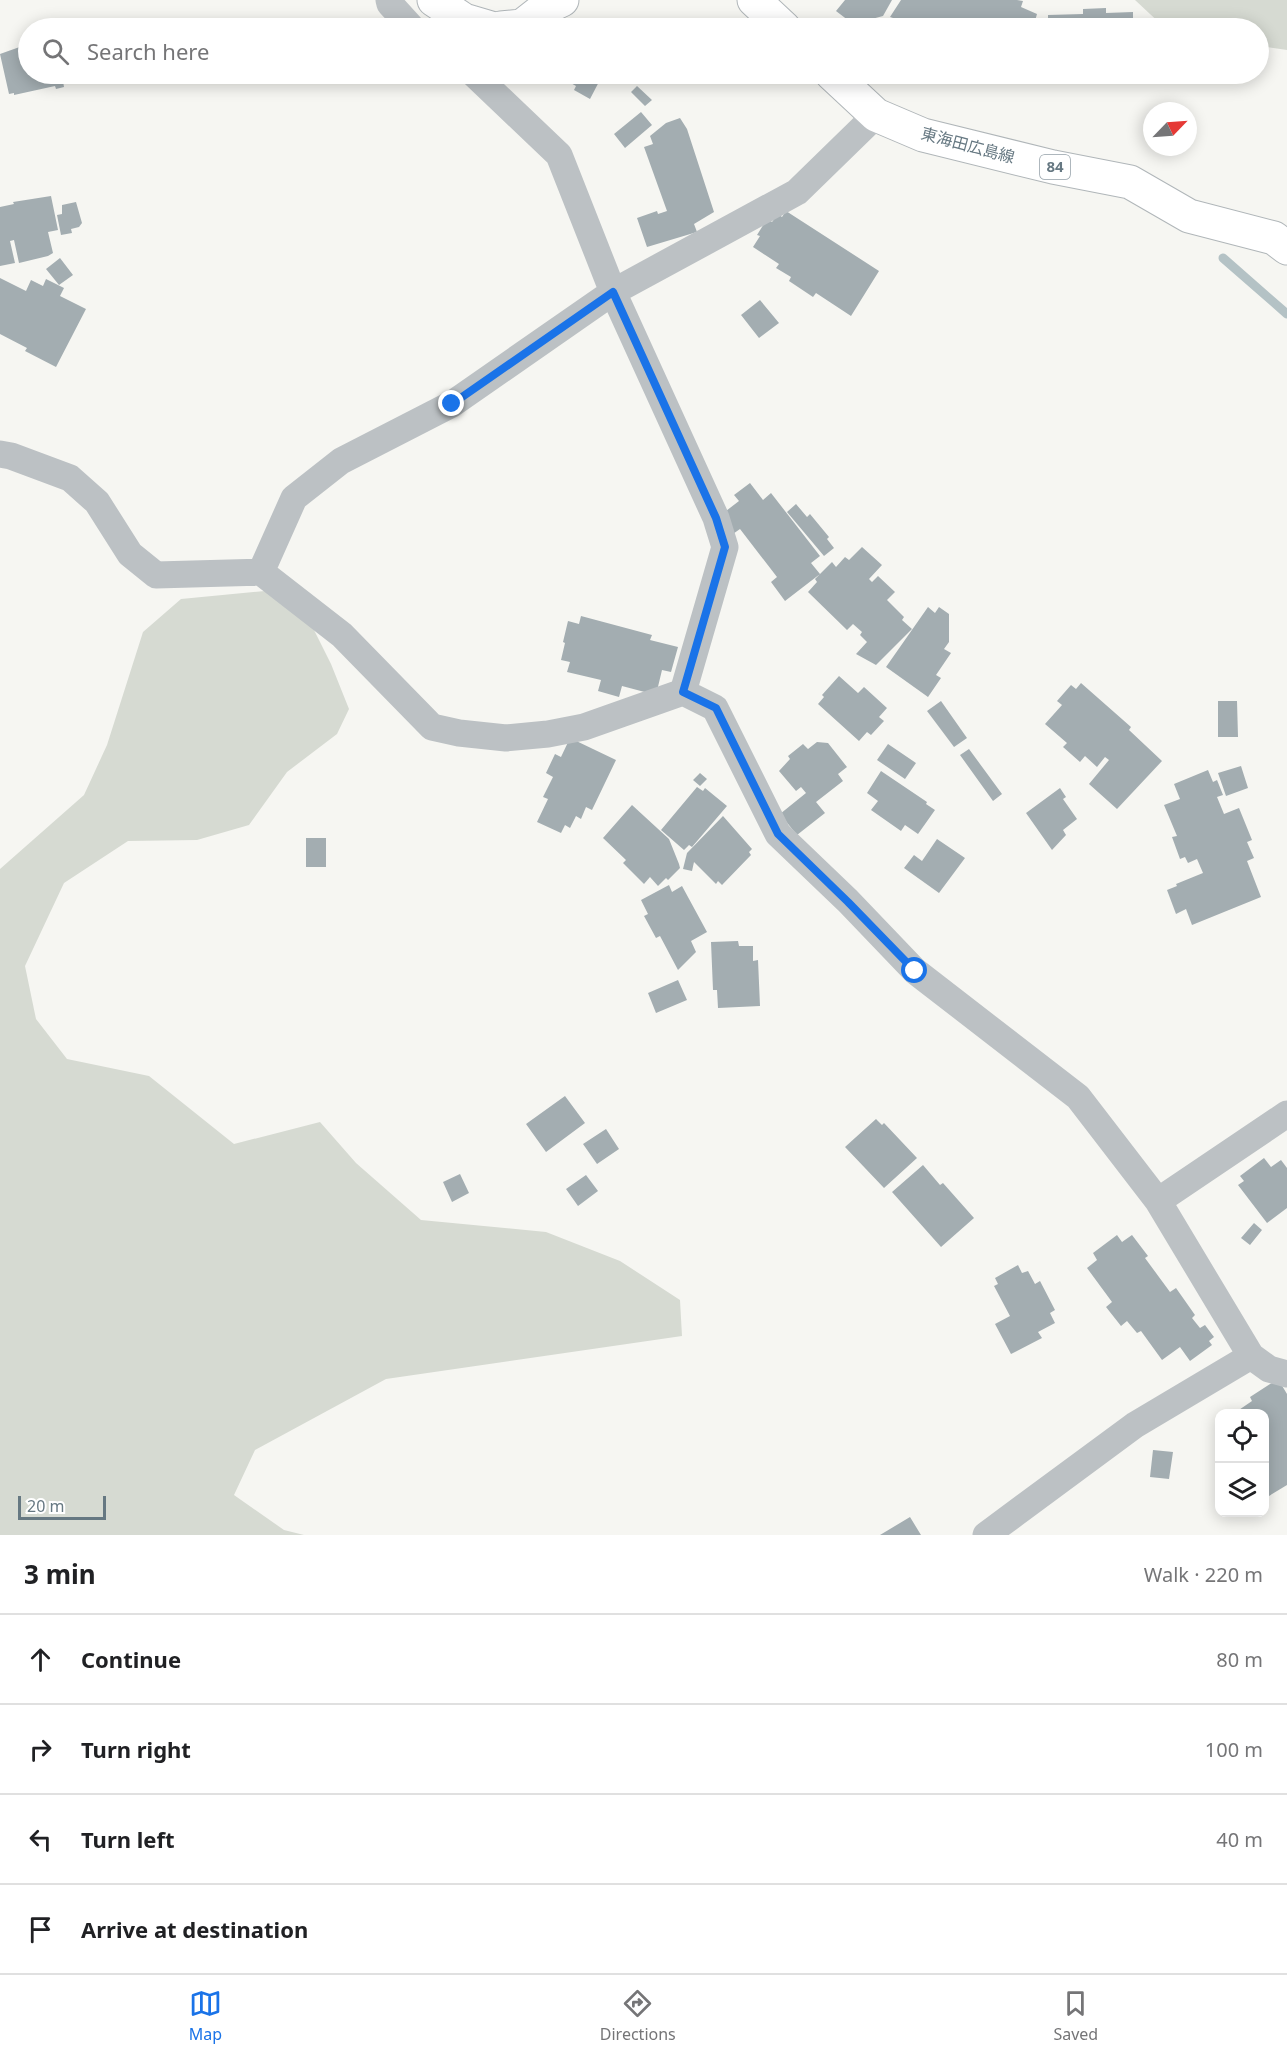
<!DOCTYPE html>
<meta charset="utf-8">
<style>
body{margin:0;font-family:"Noto Sans","Noto Sans JP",sans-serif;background:#f6f6f6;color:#202124}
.controls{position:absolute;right:18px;bottom:18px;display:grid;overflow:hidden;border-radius:12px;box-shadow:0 3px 15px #0003}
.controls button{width:54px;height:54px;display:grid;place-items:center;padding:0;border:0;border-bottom:2px solid #e0e0e0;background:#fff;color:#202124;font:30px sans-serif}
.compass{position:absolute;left:1143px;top:102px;width:54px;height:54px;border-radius:50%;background:#fff;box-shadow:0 3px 15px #0003;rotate:65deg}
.scale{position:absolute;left:18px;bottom:15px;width:88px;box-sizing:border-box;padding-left:6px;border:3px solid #667882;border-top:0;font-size:16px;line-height:21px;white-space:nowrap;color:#667882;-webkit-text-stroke:4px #fff;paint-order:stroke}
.stop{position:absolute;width:18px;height:18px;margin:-14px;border:4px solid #1a73e8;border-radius:50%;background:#fff}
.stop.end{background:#1a73e8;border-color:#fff;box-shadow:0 2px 6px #0008}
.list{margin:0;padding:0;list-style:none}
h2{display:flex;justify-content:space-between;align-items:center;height:78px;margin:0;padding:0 24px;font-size:26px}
h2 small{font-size:20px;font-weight:400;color:#757577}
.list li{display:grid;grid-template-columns:39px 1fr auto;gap:18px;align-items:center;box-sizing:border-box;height:90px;padding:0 24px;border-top:2px solid #e0e0e0}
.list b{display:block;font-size:22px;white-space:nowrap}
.list em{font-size:20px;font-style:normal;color:#757577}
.icon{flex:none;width:33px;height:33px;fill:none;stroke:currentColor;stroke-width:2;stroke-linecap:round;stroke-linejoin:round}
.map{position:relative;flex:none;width:1287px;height:1535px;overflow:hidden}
.search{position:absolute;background:#fff;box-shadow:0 3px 15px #0003;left:18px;right:18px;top:18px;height:66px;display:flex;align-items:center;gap:15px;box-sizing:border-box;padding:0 21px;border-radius:33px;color:#757577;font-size:22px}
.sheet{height:438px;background:#fff}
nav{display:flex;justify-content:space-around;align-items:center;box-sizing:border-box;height:84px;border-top:2px solid #e0e0e0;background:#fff;font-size:16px;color:#757577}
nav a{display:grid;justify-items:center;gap:3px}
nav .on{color:#1a73e8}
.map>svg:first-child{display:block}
.green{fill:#d6dad2}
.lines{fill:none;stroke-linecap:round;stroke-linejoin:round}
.stream{stroke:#b4c2c5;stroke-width:9}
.building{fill:#a3adb1}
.primary-casing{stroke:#b0b6b9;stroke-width:35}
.minor{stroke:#bcc1c4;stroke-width:27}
.primary{stroke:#fff;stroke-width:33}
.route{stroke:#1a73e8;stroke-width:8}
.labels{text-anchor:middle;stroke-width:6;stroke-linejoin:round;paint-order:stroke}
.shield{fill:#fff;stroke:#94a0a8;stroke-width:1.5}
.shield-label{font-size:15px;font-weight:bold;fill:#667882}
.street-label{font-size:16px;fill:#667882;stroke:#fff}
</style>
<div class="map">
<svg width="1287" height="1535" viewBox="0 0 1287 1535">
<rect width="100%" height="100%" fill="#f6f6f2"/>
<path class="green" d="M1135,0H1287V50L1259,46L1258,28H1165Z
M265,591L306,614L331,664L349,709L337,734L287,772L249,825L197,840L128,841L64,883L25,966L36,1019L67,1059L149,1076L234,1144L320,1122L356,1163L421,1220L546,1232L620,1261L680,1300L682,1336L386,1379L255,1450L234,1495L284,1530L304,1535H0V869L84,795L107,745L143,632L181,599Z"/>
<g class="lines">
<path class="stream" d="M1223,258L1287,314"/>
</g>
<path class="building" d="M845,0H892L883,16L853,24L836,11Z
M901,0H1017L1023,1L1021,7L1037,14L1033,28H893L896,19L890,17Z
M1106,8V13L1133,12V19L1150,18L1151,28H1045V23H1048V15L1083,14V9Z
M28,44V74H64L66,80L63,81L64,87L56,89L55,86L14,95V93L9,94L0,54Z
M562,74H574L580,76L582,74H598L602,76L590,99L574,90L576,86L560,77Z
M637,86L652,100L645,106L631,92Z
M641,112L652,125L625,148L614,134Z
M680,118L687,129L714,212L694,224L697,232L647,247L637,218L657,211L658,214L667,211L644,147L653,144L650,136L666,123Z
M51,196L58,230L48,232L53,253L48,256L19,263L14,240L10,241L15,263L0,266V207L14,204L13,202Z
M76,202L82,223L79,227L71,229L72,233L61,235L57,215L62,214V205Z
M786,211L879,271L851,316L816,293L813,297L789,281L791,277L776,268L779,264L753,247L760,236L757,235L767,219L772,222L778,214L782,217Z
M60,258L73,275L59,285L46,269Z
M0,278L26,291L31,280L43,286L46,279L64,288L60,296L86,309L56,367L25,351L27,348L0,334Z
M760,300L779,323L759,338L741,315Z
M750,483L763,500L771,493L820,556L811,563L820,574L785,601L771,582L777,577L740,529L730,536L726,511L739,501L734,495Z
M796,504L807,517L810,514L829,537L827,539L834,548L824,556L787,512Z
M862,547L882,565L869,579L872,582L878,576L895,592L887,600L904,617L902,620L912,629L876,665L856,654L867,642L860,635L862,632L853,624L847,630L808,592L817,582L815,579L832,562L836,567L845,557L849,560Z
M928,607L935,613L939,607L949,614V642L944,649L951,653L936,675L941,678L928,697L886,667Z
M581,616L652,635L650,640L678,647L671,672L662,670L656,695L622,686L619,697L598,691L601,680L567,672L570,662L561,660L565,643L563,642L568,621L579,624Z
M839,676L858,693L864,687L887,708L879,717L884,721L871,735L867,732L859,741L818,704L824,697L822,695Z
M1081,683L1131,727L1129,730L1162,761L1117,809L1089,784L1109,760L1105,757L1097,767L1085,756L1080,762L1063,747L1067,743L1045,724L1062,705L1057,701L1071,685L1076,689Z
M941,701L967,738L954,747L927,711Z
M1218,701H1237L1238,737H1218Z
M570,738L616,760L592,810L586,807L581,819L576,816L570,828L565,825L561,833L537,822L548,799L543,797L553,777L546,773L555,754L561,757Z
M817,742L828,743L847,767L838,774L843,781L816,802L825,813L797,835L780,814L806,793L801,787L796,791L779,771L790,759L788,756L803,744L808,749Z
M888,744L916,763L905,779L877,760Z
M969,749L1002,794L993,801L960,755Z
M1241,766L1248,788L1226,796L1218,773Z
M1208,770L1213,782L1217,780L1223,795L1217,797L1224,814L1239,808L1252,840L1247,842L1254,858L1247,861L1261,897L1192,925L1186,909L1176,914L1167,890L1177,886L1176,884L1203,873L1197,859L1188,863L1185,857L1180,859L1172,837L1177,836L1164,805L1180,799L1174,784Z
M881,771L927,802L926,804L935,810L918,834L905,825L901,831L871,810L878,801L867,793Z
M700,773L707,779L700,786L693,780Z
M697,787L703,791L705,788L727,806L692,847L689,845L684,850L661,830Z
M1060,788L1066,797L1063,799L1077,819L1063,830L1066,835L1052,850L1026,813Z
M632,805L669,839L679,864L680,868L668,880L666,878L658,886L650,877L644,884L623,863L626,860L603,838Z
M723,816L752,849L749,852L751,855L722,885L718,881L716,884L694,862L692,871L683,869L687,853Z
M306,838H326V867H306Z
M937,839L965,858L939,893L904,868L914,855L922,861Z
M669,885L672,892L682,886L707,932L691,941L696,952L678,970L660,936L656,938L644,916L648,914L641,900Z
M738,941L739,946H753V961L758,960L760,1006L718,1008L717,990H713L711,942Z
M678,980L687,1000L656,1013L648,993Z
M565,1096L585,1123L546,1152L526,1124Z
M876,1119L882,1125L884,1123L917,1158L884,1188L845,1147Z
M606,1129L619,1149L597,1164L583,1144Z
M1264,1158L1271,1167L1281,1160L1287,1168V1208L1267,1223L1238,1185L1244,1181L1240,1176Z
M923,1165L940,1185L943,1183L974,1218L941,1247L892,1192Z
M460,1174L469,1193L452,1202L443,1182Z
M586,1175L598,1191L578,1206L566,1189Z
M1254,1223L1262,1230L1250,1245L1241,1238Z
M1117,1235L1122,1242L1132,1235L1148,1256L1145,1258L1170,1292L1176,1288L1195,1315L1192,1318L1200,1328L1205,1325L1214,1337L1209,1341L1212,1345L1190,1361L1180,1347L1162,1360L1141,1331L1137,1333L1127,1321L1121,1326L1106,1307L1112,1302L1087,1268L1097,1260L1093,1253Z
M1018,1265L1022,1273L1028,1271L1035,1284L1040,1281L1055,1310L1050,1313L1055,1323L1038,1332L1042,1338L1011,1354L995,1324L1010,1316L994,1286L998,1284L995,1278Z
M1278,1379L1287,1394V1485L1264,1499V1414H1233L1252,1401L1250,1397Z
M1153,1450L1173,1452L1169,1479L1150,1477Z
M910,1517L921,1535H880Z"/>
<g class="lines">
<g class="primary-casing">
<path id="primary" d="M434,0L464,20L491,28
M754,0L784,28
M501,28L522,26L545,8L562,0
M832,74L876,115L923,135L1053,167L1130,182L1189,216L1274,238L1287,248"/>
</g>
<path class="minor" d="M389,0L390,4L412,28
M474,74L559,155L613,292L716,518L725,547L683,692
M0,454L11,456L70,478L97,502L130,554L156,575L261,572L342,635L432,727L459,733L506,738L548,734L584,727L683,692L715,708L778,834L848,901L915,971L1078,1097L1158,1201L1251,1356L1269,1369L1287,1374
M261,572L294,498L341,461L452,404L613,292L797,192L876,115
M1158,1201L1287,1114
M986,1535L1135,1425L1251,1356"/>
<use href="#primary" class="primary"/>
</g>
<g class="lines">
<path class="route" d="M452,404L613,292L716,518L725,547L683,692L716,708L778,834L848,902L915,971"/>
</g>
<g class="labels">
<rect class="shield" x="1040" y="155" width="30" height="24" rx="4.5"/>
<g class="shield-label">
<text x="1055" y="172">84</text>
</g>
<g class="street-label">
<text transform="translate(968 145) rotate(15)" y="6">東海田広島線</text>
</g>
</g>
</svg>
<div class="controls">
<button><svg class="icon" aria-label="locate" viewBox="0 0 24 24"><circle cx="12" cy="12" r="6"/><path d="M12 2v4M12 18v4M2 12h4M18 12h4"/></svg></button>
<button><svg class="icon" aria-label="layers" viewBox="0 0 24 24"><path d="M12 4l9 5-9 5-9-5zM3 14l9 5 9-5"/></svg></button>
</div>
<svg class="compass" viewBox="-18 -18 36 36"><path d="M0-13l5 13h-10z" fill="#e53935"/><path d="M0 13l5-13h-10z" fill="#757577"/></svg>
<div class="scale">20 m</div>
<div class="stop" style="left:915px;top:971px"></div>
<div class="stop end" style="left:452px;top:404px"></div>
<div class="search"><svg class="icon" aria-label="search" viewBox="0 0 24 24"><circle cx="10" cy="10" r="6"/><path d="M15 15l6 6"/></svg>Search here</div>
</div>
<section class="sheet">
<h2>3 min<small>Walk · 220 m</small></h2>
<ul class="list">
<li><svg class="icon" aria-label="ahead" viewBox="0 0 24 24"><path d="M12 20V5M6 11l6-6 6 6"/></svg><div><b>Continue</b></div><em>80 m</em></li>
<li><svg class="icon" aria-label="right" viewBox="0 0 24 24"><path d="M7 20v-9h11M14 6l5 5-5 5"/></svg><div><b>Turn right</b></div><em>100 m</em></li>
<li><svg class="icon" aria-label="left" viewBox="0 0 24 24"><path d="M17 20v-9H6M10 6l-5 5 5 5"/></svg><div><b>Turn left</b></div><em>40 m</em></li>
<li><svg class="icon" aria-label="arrive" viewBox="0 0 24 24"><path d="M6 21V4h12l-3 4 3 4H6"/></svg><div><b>Arrive at destination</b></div></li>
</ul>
</section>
<nav>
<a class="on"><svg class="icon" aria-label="map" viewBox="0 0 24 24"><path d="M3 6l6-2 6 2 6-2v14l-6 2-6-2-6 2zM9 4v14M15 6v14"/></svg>Map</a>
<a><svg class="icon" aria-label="directions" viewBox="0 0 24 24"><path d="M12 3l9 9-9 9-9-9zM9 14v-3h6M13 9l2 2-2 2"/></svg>Directions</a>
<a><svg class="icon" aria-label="saved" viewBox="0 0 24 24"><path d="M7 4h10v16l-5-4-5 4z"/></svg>Saved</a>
</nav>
